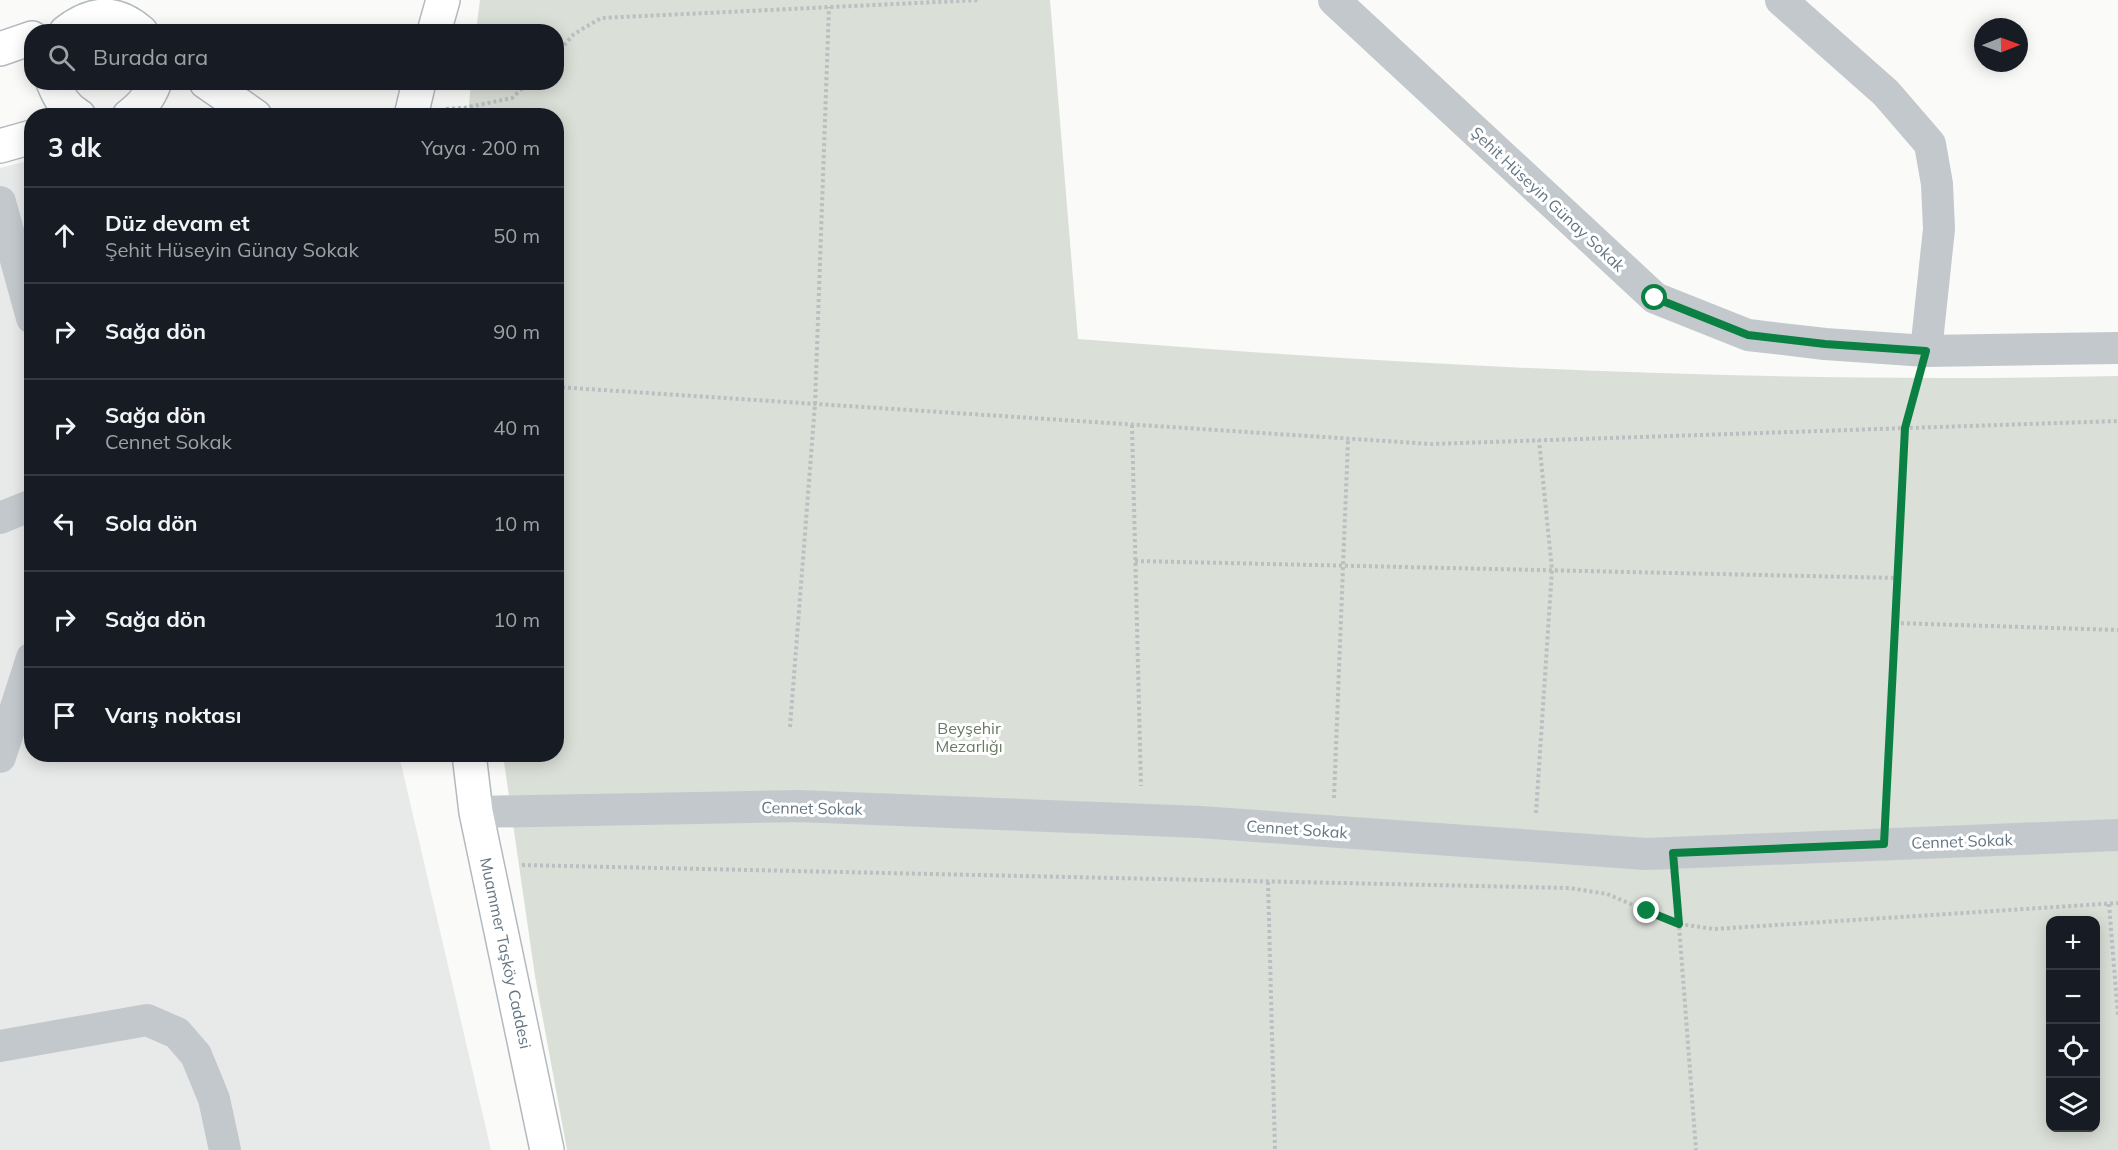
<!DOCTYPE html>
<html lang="tr">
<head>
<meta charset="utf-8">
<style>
	:root { --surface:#171b24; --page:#20242c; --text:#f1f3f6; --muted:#9ea1a6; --line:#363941 }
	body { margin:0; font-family:Mulish,sans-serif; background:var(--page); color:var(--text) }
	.controls { position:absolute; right:18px; bottom:18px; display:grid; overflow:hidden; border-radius:12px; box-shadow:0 3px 15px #0003 }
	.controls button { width:54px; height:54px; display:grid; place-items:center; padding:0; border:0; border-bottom:2px solid var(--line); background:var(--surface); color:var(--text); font:30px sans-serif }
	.compass { position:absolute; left:1974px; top:18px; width:54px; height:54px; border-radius:50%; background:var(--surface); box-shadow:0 3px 15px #0003; rotate:89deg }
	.stop { position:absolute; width:18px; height:18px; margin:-14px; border:4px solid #0b8043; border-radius:50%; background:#fff }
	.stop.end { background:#0b8043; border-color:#fff; box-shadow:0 2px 6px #0008 }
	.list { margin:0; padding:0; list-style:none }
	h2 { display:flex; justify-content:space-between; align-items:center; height:78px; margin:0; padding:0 24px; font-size:26px }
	h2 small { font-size:20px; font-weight:400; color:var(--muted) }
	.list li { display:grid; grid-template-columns:39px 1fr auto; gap:18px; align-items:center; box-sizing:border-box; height:96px; padding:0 24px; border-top:2px solid var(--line) }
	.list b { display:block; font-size:22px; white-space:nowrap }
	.list p { margin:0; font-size:20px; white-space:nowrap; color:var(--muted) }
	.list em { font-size:20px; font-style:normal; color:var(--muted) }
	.icon { flex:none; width:33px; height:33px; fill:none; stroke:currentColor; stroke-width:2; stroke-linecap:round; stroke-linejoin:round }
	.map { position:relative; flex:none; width:2118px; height:1150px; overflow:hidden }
	.search { position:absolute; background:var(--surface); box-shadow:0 3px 15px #0003; left:24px; top:24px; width:540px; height:66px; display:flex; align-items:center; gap:15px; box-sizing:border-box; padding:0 21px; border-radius:24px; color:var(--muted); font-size:22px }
	.panel { position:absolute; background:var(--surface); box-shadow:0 3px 15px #0003; left:24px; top:108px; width:540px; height:654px; border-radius:24px }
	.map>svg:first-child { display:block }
</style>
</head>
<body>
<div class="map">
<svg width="2118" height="1150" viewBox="0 0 2118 1150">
	<rect width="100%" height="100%" fill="#fafaf8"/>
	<path fill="#e8e9e9" d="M 31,160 L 32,754 L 399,755 L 491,1150 L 0,1150 L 0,168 Z"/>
	<path fill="#dadfd7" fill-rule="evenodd" d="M 480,0 L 1050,0 L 1078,339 C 1424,367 1771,384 2118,376 L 2118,1150 L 567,1150 L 535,976 L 503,755 L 556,754 L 556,116 L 468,116 L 471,83 L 556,82 L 556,32 L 476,31 ZM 2050,920 L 2096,920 L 2096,1128 L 2050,1128 Z"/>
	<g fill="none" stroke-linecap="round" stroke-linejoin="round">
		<defs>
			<path id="secondary" d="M 66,32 C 92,12 116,10 141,32
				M 434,32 L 443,0
				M 0,49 L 32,38
				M 53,82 C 59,97 65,108 79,116
				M 206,82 L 255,116
				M 129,116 C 142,106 149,98 155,82
				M 411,116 L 419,82
				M 0,146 L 32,137
				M 469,754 L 476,812 L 547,1150"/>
		</defs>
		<use href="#secondary" stroke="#b3babf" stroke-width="36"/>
		<path stroke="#bbbfc2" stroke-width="4" stroke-dasharray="3 3" stroke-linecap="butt" d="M 556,54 L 574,34 L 601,18 L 979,0
			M 446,109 L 464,108 L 512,98 L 529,82
			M 556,387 L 1431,444 L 2118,421
			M 1132,425 L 1141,786
			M 1135,561 L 1897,578
			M 1895,623 L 2118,630
			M 790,727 L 815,404 L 829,7
			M 1334,798 L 1348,440
			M 1885,811 L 1905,428 L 1917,382
			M 1536,813 L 1552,570 L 1539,440
			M 522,865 L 1569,888 L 1607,894 L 1679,924 L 1714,929 L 2118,903
			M 1268,882 L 1275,1150
			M 1676,885 L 1696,1150
			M 2109,904 L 2118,1016"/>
		<path stroke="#c3c8cc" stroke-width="32" d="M 1334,0 L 1655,298 L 1748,335 L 1825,344 L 1926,351 L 2118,348
			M 1781,0 L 1886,93 L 1930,144 L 1937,184 L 1939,229 L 1926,351
			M 0,202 L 32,318
			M 0,518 L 32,505
			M 0,757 L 32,658
			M 476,812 L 798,806 L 1200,822 L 1646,854 L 2118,835
			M 0,1046 L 147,1020 L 177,1033 L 196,1055 L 214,1099 L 225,1150"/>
		<use href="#secondary" stroke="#fff" stroke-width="33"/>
	</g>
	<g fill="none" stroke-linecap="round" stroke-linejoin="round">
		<path stroke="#0b8043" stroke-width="8" d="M 1647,911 L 1679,924 L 1673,853 L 1884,844 L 1905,428 L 1926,351 L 1825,344 L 1748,335 L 1655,298"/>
	</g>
	<g text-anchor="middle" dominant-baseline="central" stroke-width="6" stroke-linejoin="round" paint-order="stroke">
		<g font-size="16" fill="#657683" stroke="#fff">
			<text transform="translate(1548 199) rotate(43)">Şehit Hüseyin Günay Sokak</text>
			<text transform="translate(812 808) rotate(1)">Cennet Sokak</text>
			<text transform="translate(1297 829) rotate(4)">Cennet Sokak</text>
			<text transform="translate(1962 841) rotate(-2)">Cennet Sokak</text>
			<text transform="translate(506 953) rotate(78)">Muammer Taşköy Caddesi</text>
		</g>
		<g font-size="16" fill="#687a64" stroke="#fff">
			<text x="969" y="728">Beyşehir<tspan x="969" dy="18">Mezarlığı</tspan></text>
		</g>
	</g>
</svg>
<div class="controls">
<button>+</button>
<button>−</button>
<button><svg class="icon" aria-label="locate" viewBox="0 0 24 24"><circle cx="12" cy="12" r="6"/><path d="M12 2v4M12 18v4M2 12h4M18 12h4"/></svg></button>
<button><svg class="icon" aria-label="layers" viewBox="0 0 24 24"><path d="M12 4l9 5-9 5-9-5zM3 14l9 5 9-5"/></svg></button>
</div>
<svg class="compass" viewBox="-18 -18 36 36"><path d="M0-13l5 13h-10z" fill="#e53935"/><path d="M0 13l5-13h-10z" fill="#9ea1a6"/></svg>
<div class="stop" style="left:1655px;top:298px"></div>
<div class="stop end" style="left:1647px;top:911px"></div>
<div class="search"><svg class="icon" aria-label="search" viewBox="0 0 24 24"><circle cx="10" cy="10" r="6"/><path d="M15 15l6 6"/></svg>Burada ara</div>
<section class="panel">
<h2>3 dk<small>Yaya · 200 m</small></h2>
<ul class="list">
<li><svg class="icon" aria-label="ahead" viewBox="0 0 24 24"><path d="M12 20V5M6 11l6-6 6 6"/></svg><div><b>Düz devam et</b><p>Şehit Hüseyin Günay Sokak</p></div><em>50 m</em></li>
<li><svg class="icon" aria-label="right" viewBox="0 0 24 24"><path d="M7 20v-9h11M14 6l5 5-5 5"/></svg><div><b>Sağa dön</b></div><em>90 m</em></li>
<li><svg class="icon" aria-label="right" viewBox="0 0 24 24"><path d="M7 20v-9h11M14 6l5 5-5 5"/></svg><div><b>Sağa dön</b><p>Cennet Sokak</p></div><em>40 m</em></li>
<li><svg class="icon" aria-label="left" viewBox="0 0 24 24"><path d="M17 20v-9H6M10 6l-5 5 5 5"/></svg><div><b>Sola dön</b></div><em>10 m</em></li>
<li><svg class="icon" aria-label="right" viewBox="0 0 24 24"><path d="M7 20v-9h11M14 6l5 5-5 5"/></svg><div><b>Sağa dön</b></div><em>10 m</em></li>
<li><svg class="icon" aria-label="arrive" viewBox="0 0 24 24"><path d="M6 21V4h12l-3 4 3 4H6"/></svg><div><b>Varış noktası</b></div></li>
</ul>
</section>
</div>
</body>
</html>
